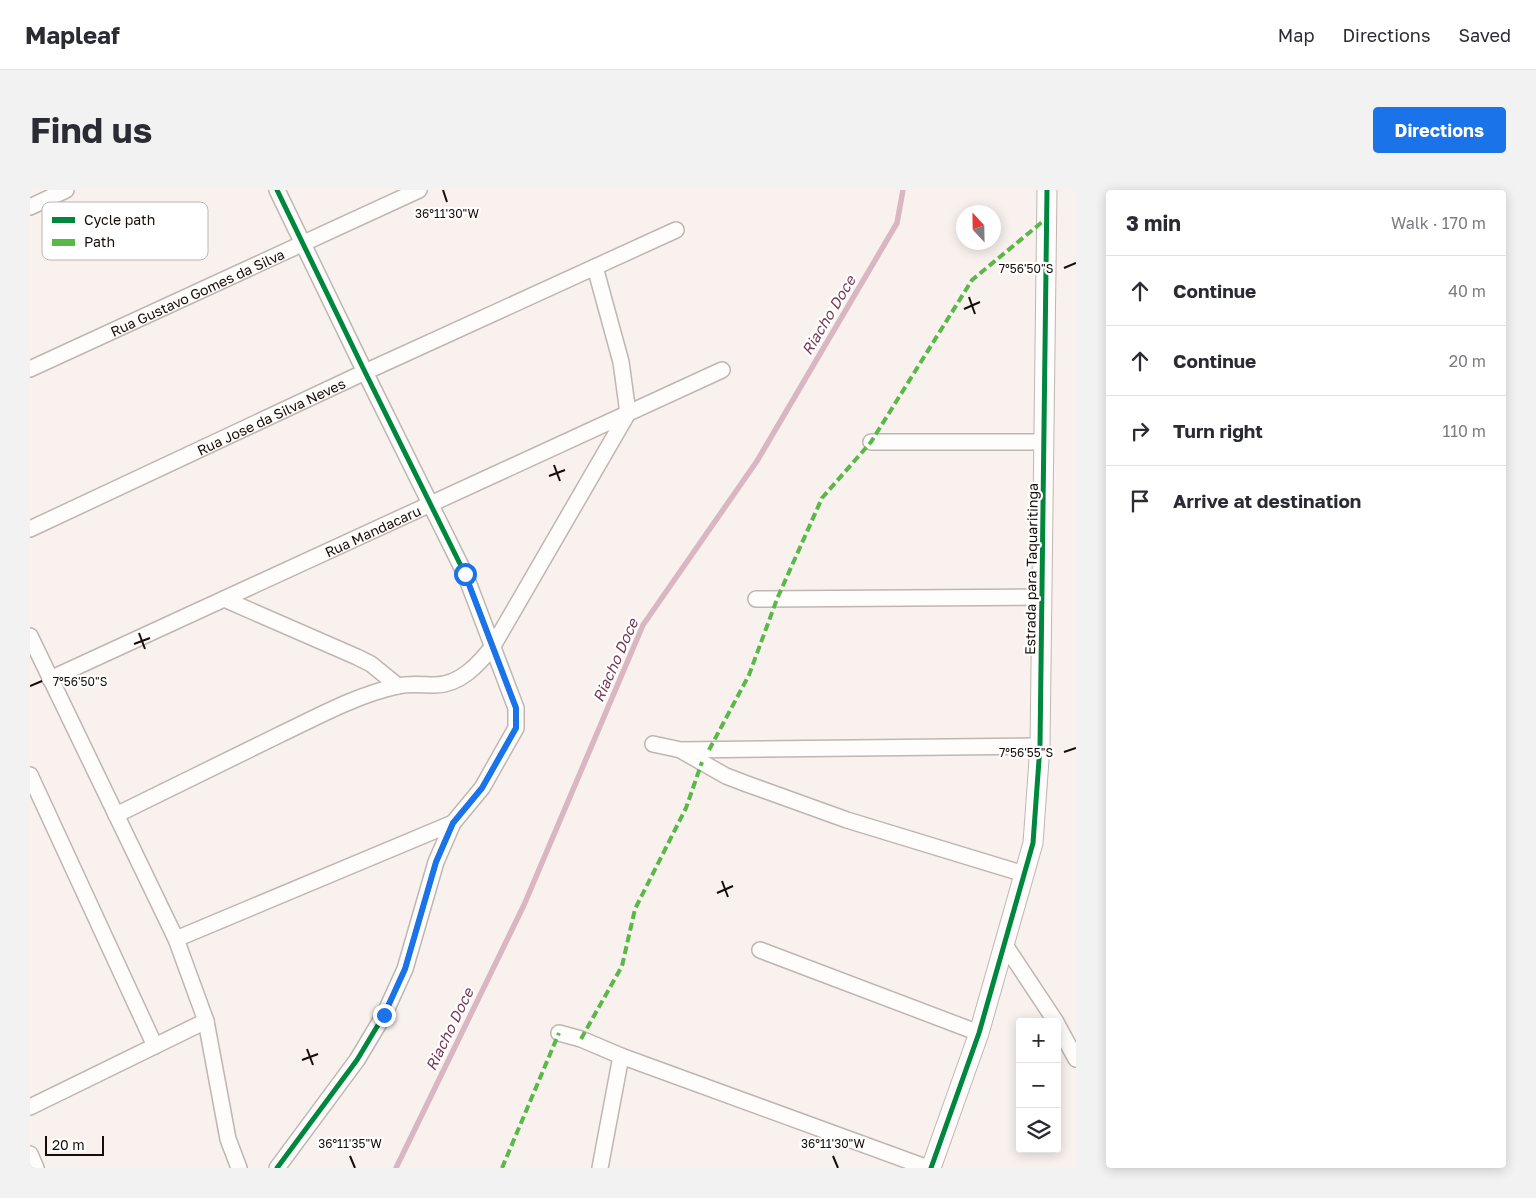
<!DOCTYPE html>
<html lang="en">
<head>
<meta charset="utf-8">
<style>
	:root { --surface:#fff; --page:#f2f2f3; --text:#2b2b33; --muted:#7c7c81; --line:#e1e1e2; --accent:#1a73e8 }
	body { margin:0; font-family:"Golos Text",sans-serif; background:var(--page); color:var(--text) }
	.controls { position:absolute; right:15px; bottom:15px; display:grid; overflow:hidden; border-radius:5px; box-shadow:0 2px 12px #0003 }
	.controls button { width:45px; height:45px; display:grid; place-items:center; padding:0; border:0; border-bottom:1px solid var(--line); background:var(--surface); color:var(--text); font:25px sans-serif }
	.compass { position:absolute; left:926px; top:15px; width:45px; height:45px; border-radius:50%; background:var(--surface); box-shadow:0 2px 12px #0003; rotate:338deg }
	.scale { position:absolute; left:15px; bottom:12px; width:59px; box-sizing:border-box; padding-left:5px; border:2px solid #170d08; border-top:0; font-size:14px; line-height:18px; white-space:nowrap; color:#170d08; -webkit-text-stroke:4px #fff; paint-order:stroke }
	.stop { position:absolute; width:15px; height:15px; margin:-11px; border:4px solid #1a73e8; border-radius:50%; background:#fff }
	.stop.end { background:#1a73e8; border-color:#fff; box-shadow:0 1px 5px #0008 }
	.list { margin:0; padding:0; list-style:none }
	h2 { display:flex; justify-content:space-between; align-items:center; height:65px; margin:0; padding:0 20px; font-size:21px }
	h2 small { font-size:16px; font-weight:400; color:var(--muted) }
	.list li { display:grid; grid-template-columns:32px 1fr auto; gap:15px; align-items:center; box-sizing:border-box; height:70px; padding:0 20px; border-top:1px solid var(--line) }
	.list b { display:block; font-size:19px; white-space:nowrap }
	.list em { font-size:16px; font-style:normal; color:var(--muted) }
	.icon { flex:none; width:28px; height:28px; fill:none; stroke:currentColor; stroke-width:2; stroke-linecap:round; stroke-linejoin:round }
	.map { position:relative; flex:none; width:1046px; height:978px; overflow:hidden; border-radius:5px }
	header { display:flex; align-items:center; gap:30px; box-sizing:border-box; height:70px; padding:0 25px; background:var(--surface); border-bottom:1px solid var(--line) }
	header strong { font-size:24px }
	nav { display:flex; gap:28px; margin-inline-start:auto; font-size:18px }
	.intro { display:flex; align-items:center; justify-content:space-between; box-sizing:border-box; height:120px; padding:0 30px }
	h1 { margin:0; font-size:35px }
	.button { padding:12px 22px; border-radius:5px; background:var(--accent); color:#fff; font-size:18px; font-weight:700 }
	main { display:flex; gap:30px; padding:0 30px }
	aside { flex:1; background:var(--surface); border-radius:5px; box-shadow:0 2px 12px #0003 }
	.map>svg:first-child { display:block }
</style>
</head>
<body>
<header>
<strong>Mapleaf</strong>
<nav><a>Map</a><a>Directions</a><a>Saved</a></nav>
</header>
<div class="intro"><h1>Find us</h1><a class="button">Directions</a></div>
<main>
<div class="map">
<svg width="1046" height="978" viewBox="0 0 1046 978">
	<rect width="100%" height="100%" fill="#f9f1ee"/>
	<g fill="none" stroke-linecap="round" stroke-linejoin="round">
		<path stroke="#d9b6c2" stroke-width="5.5" d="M 366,978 L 494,715 L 613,435 L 727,271 L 867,33 L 873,0"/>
		<defs>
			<g id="minor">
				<path d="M 247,0 L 335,182 L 435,384 L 486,518 L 486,538 L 452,598 L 423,633 L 406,672 L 375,779 L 354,825 L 327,870 L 247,978"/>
				<path d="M 0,17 L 36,0"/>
				<path id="s1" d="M 0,179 L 389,0"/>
				<path d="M 841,252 L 1014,252"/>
				<path id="s2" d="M 0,339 L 335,182 L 646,40"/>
				<path d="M 194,409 L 327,467 L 341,474 L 368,496"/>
				<path d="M 726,409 L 1012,407"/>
				<path d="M 0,446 L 146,749 L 176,831 L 198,949 L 209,978"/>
				<path id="s3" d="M 20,489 L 692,180"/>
				<path d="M 623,554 L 651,560 L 1010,556"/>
				<path d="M 652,561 L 696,586 L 717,594 L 817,630 L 994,684"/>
				<path d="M 0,585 L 125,856"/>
				<path d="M 86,625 C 140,598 195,572 249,545 C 287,527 326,505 368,496 C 380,493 393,495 405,495 C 430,495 449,474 463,456 L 598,223 L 591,172 L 565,77"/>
				<path d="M 146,749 L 423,633"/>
				<path d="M 975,755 L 1026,832"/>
				<path d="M 730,760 L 949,843"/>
				<path d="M 1027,834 L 1046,869"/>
				<path d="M 529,843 L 551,849 L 591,866 L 898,978"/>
				<path d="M 0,917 L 176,831"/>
				<path d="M 0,964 L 6,978"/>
				<path d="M 570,978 L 591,866"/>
			</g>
			<path id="tertiary" d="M 901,978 L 949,843 L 1003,653 L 1010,556 L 1017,0"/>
		</defs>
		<use href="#minor" stroke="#bfb6b2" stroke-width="18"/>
		<use href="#tertiary" stroke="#bfb6b2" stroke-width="21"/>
		<use href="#minor" stroke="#fefdfc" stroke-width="15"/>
		<use href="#tertiary" stroke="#fefdfc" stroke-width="19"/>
		<path stroke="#58b947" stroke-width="4" stroke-dasharray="8 4" stroke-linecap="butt" d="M 679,560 L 719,485 L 747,409 L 792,308 L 841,252 L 942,90 L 1017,28
			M 551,849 L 592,776 L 605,719 L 656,618 L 672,572
			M 472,978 L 529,843"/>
		<defs>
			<path id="cycleway" d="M 247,0 L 335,182 L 435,384 L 486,518 L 486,538 L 452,598 L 423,633 L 406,672 L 375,779 L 354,825 L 327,870 L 247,978
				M 901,978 L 949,843 L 1003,653 L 1010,556 L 1017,0"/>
		</defs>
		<use href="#cycleway" stroke="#fff" stroke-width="8"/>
		<use href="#cycleway" stroke="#00873e" stroke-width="5"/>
	</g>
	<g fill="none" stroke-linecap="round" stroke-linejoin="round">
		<path stroke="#1a73e8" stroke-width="6" d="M 354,825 L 375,779 L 406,672 L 423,633 L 452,598 L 486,538 L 486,518 L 435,384"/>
	</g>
	<path fill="none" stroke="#170d08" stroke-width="2" d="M 413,0 L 417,12M 1034,78 L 1046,73M 939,107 L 945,124M 934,119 L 950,112M 524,275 L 530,291M 519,286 L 535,280M 109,443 L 115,459M 104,454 L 120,448M 0,496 L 12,491M 1034,562 L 1046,558M 692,691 L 698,707M 687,703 L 703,696M 277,859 L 283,875M 272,870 L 288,864M 320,966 L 325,978M 803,966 L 808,978"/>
	<g text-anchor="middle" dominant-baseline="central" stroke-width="4.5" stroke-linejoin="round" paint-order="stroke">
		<g font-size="14" fill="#170d08" stroke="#fff">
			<text stroke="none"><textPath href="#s1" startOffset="184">Rua Gustavo Gomes da Silva</textPath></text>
			<text stroke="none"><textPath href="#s2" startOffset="266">Rua Jose da Silva Neves</textPath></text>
			<text stroke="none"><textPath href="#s3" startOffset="355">Rua Mandacaru</textPath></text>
			<text transform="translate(1001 379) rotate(-89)">Estrada para Taquaritinga</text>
		</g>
		<g font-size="15" font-style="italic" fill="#763a54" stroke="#fff">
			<text transform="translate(798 125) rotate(-59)">Riacho Doce</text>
			<text transform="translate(585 470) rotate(-66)">Riacho Doce</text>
			<text transform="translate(419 839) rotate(-64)">Riacho Doce</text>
		</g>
	</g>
	<rect x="12" y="12" width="166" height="58" rx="8" fill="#fff" stroke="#b9b6b5" stroke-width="1"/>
	<rect x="22" y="27" width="23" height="6" fill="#00873e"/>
	<rect x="22" y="49" width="23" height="7" fill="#58b947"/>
	<g font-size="14" fill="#170d08">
		<text x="54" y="35">Cycle path</text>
		<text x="54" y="57">Path</text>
	</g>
	<g font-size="12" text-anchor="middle" fill="#170d08" stroke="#fff" stroke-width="4.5" stroke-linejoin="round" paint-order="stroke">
		<text x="417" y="28">36°11'30"W</text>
		<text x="996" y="83">7°56'50"S</text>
		<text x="50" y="496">7°56'50"S</text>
		<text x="996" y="567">7°56'55"S</text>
		<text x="320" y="958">36°11'35"W</text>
		<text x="803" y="958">36°11'30"W</text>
	</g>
</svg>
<div class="controls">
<button>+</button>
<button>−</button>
<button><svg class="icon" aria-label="layers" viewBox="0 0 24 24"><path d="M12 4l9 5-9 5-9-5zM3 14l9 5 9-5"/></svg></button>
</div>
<svg class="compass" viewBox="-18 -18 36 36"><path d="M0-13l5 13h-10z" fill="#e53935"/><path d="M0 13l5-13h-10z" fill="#7c7c81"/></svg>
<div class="scale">20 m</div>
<div class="stop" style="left:435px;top:384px"></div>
<div class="stop end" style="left:354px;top:825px"></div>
</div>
<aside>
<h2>3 min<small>Walk · 170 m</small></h2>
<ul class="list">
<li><svg class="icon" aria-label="ahead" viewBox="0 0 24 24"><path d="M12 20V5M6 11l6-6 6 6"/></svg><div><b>Continue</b></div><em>40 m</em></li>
<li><svg class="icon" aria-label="ahead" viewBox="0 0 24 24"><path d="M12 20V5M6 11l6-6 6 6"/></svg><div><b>Continue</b></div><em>20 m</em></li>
<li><svg class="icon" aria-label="right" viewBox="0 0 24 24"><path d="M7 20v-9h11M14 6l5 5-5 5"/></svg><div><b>Turn right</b></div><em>110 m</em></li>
<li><svg class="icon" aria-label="arrive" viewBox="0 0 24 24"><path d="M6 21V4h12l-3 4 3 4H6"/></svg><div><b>Arrive at destination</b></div></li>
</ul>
</aside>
</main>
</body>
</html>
